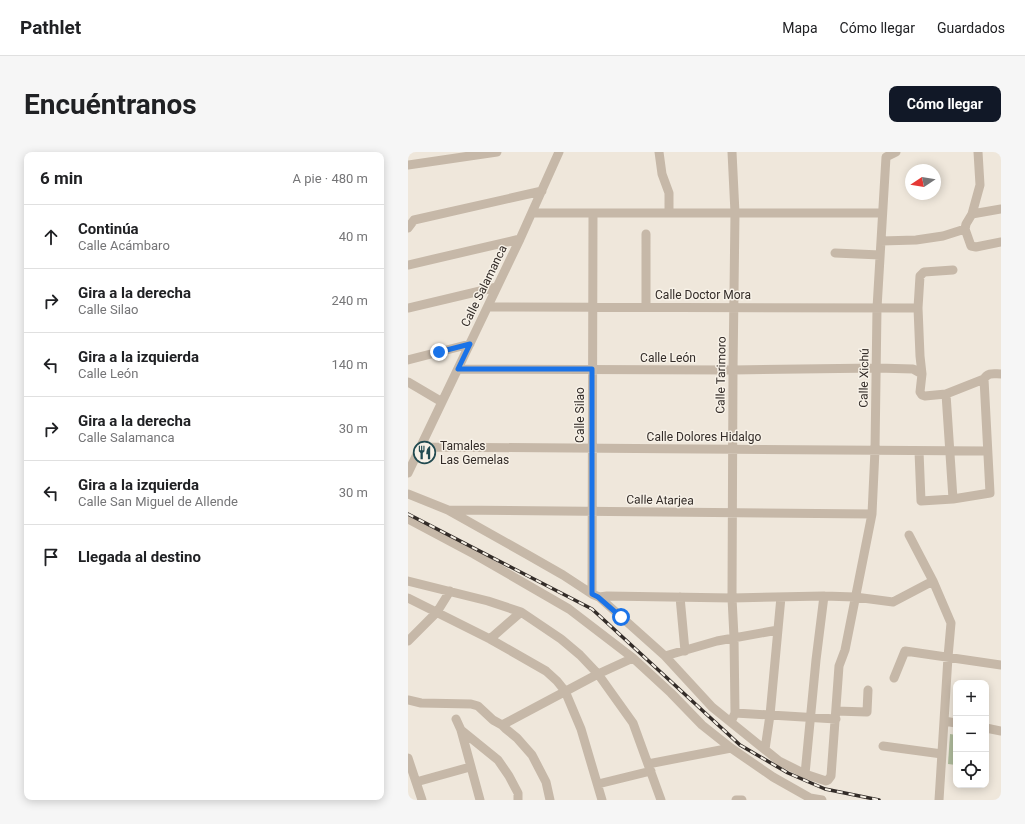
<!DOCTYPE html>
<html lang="es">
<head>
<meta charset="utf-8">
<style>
	:root { --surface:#fff; --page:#f6f6f6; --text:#202124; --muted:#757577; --line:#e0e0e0; --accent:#111827 }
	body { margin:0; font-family:Roboto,sans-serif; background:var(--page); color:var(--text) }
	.controls { position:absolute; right:12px; bottom:12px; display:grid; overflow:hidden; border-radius:8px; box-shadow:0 2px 10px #0003 }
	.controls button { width:36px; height:36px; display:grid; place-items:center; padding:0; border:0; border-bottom:1px solid var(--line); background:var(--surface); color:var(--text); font:20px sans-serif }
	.compass { position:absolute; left:497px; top:12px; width:36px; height:36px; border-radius:50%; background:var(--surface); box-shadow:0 2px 10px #0003; rotate:258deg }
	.stop { position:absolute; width:12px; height:12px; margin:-9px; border:3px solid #1a73e8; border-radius:50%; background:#fff }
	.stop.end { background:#1a73e8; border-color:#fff; box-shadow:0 1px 4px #0008 }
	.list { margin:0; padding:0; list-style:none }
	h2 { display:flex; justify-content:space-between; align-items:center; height:52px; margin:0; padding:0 16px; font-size:17px }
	h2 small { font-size:13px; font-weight:400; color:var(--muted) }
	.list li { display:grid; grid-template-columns:26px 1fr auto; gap:12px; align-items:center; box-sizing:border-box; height:64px; padding:0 16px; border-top:1px solid var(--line) }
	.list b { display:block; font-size:15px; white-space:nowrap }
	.list p { margin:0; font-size:13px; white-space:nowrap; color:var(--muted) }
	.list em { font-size:13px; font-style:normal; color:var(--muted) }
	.icon { flex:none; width:22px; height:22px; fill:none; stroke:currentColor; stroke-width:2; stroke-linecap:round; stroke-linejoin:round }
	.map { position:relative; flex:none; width:593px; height:648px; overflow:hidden; border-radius:8px }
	header { display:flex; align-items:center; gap:24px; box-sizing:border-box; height:56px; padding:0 20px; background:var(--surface); border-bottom:1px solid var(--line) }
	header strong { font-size:19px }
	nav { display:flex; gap:22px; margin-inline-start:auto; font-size:14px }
	.intro { display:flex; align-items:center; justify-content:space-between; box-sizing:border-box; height:96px; padding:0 24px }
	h1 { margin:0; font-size:28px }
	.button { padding:10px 18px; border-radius:8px; background:var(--accent); color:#fff; font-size:14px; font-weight:700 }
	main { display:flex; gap:24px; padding:0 24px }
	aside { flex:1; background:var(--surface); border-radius:8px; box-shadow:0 2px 10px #0003 }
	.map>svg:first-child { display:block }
</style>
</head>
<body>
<header>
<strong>Pathlet</strong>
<nav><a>Mapa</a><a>Cómo llegar</a><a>Guardados</a></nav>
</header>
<div class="intro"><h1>Encuéntranos</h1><a class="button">Cómo llegar</a></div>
<main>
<aside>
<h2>6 min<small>A pie · 480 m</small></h2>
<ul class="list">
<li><svg class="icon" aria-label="ahead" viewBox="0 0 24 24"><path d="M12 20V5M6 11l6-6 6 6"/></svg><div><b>Continúa</b><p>Calle Acámbaro</p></div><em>40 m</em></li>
<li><svg class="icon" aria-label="right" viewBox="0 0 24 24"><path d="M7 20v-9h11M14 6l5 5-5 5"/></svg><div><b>Gira a la derecha</b><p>Calle Silao</p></div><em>240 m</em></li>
<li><svg class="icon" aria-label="left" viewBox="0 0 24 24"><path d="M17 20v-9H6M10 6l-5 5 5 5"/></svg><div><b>Gira a la izquierda</b><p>Calle León</p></div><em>140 m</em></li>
<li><svg class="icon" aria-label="right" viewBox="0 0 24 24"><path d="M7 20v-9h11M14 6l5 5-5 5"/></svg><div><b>Gira a la derecha</b><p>Calle Salamanca</p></div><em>30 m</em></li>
<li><svg class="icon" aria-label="left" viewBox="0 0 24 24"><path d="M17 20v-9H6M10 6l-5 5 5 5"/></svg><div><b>Gira a la izquierda</b><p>Calle San Miguel de Allende</p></div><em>30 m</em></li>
<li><svg class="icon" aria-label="arrive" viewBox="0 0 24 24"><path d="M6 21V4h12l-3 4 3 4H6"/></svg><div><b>Llegada al destino</b></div></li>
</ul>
</aside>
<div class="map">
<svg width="593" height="648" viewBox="0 0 593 648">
	<rect width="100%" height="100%" fill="#efe7db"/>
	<path fill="#b0bc9d" d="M 542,582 L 548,583 L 548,613 L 540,612 Z"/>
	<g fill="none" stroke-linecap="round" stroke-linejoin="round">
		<path stroke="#c6b8a8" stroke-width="9" d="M 251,0 L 254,22 L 261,41 L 261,61
			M 570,0 L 572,33 L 564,62 L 558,72 L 557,77 L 563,94 L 568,95 L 593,90
			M 0,13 L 89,0
			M 124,61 L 474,61
			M 564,62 L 593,57
			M 0,76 L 6,68 L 134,39
			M 238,82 L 238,155
			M 473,89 L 508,88 L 535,84 L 557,77
			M 427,101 L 472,103
			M 0,113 L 112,87
			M 545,118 L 516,120 L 512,124 L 510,156 L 512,204 L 514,222 L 512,240 L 514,243 L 517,244 L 538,242 L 576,227 C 580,220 586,222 593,222
			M 80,155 L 510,156
			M 0,156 L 89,135
			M 0,208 L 62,192
			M 50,217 L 325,218 L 469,216 L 505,217 L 514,222
			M 0,230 L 34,250
			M 538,242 L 545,347
			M 12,295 L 579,299
			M 511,299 L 513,349 L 545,347 L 582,341 L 576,227
			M 0,321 L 112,87 L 151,0
			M 0,342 L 40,358 L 120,403 L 155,423 L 184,442 L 191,445 L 257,504 L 304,555 L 371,609 L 397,622 L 418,629 L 420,628 L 423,624 L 431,514 L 437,498 L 464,362 L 467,298 L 469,156 L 478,5 L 488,0
			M 41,358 L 464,362
			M 0,367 L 66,402 L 161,457 L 225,506 L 263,541 L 294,573 L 323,596 L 365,625 L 402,646 L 414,648
			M 501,383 L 525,429 L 543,471 L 540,505 L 536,569 L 531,648
			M 0,429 L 80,449 L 113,460 L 153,487 L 172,503 L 190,522 L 225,571 L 253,648
			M 184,442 L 185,61
			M 191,445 L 199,444 L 324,446 L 416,444 L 447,445 L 485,450 L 525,429
			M 272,445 L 277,499
			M 0,446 L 82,487 L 138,519 L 149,529 L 157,539 L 173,577 L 194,648
			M 82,487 L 113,460
			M 0,489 L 29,460 L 42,439
			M 257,504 L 309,489 L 370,478
			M 486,526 L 497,499 L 593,513
			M 0,548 L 13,551 L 63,552 L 70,554 L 85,568 L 94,573 L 98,577 L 109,586 L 124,603 L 138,630 L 142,648
			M 428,559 L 459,560 L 460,538
			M 327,561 L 428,567
			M 48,567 L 53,578 L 72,648
			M 536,569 L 548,571
			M 323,570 L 327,561 L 326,485 L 324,446 L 325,218 L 327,61 L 324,0
			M 94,573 L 190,522 L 225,506
			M 578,576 L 593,579
			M 53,578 L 90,608 L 101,624 L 110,641 L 110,648
			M 475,594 L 534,602
			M 357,597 L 362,563 L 373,445
			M 0,606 L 14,648
			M 240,612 L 323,596
			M 397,622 L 408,508 L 416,444
			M 8,630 L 62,615
			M 190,632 L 243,619
			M 328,648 L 334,648"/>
		<defs>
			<path id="rail" d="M 0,362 L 184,457 L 332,593 L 380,621 L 417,637 L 471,648"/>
		</defs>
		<use href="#rail" stroke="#332c28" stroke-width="3.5"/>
		<use href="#rail" stroke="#f7f1e7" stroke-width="2" stroke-dasharray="6" stroke-linecap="butt"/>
	</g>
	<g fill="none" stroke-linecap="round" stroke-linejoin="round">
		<path stroke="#1a73e8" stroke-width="5" d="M 31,200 L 62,192 L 50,217 L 184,217 L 184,442 L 190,445 L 213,465"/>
	</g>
	<defs>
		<symbol id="restaurant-ring" viewBox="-11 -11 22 22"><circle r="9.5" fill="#f7f1e7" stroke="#214a50" stroke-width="1.5"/><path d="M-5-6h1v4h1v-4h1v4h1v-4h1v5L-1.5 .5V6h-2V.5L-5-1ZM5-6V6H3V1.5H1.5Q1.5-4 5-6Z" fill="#214a50"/></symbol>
	</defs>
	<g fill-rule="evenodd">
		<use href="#restaurant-ring" x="4" y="288" width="25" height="25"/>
	</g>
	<g text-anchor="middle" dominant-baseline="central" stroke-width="3" stroke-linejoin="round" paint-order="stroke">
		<g font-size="12" fill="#332c28" stroke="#f7f1e7">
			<text transform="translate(76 134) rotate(-64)">Calle Salamanca</text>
			<text x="295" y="143">Calle Doctor Mora</text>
			<text x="260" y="206">Calle León</text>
			<text transform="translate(313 223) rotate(-89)">Calle Tarimoro</text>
			<text transform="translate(456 226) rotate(-89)">Calle Xichú</text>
			<text transform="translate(172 263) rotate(-90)">Calle Silao</text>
			<text x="296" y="285">Calle Dolores Hidalgo</text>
			<text transform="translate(252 348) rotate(1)">Calle Atarjea</text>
		</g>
		<g font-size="12" fill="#332c28" stroke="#f7f1e7" text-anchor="start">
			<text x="32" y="294">Tamales<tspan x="32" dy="14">Las Gemelas</tspan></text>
		</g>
	</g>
</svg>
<div class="controls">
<button>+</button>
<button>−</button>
<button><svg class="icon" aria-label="locate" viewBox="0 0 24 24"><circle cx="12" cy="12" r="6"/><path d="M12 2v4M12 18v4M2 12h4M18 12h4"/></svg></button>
</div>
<svg class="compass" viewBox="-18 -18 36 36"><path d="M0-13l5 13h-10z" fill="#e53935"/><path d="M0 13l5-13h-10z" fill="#757577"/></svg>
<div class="stop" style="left:213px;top:465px"></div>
<div class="stop end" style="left:31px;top:200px"></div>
</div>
</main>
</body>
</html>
